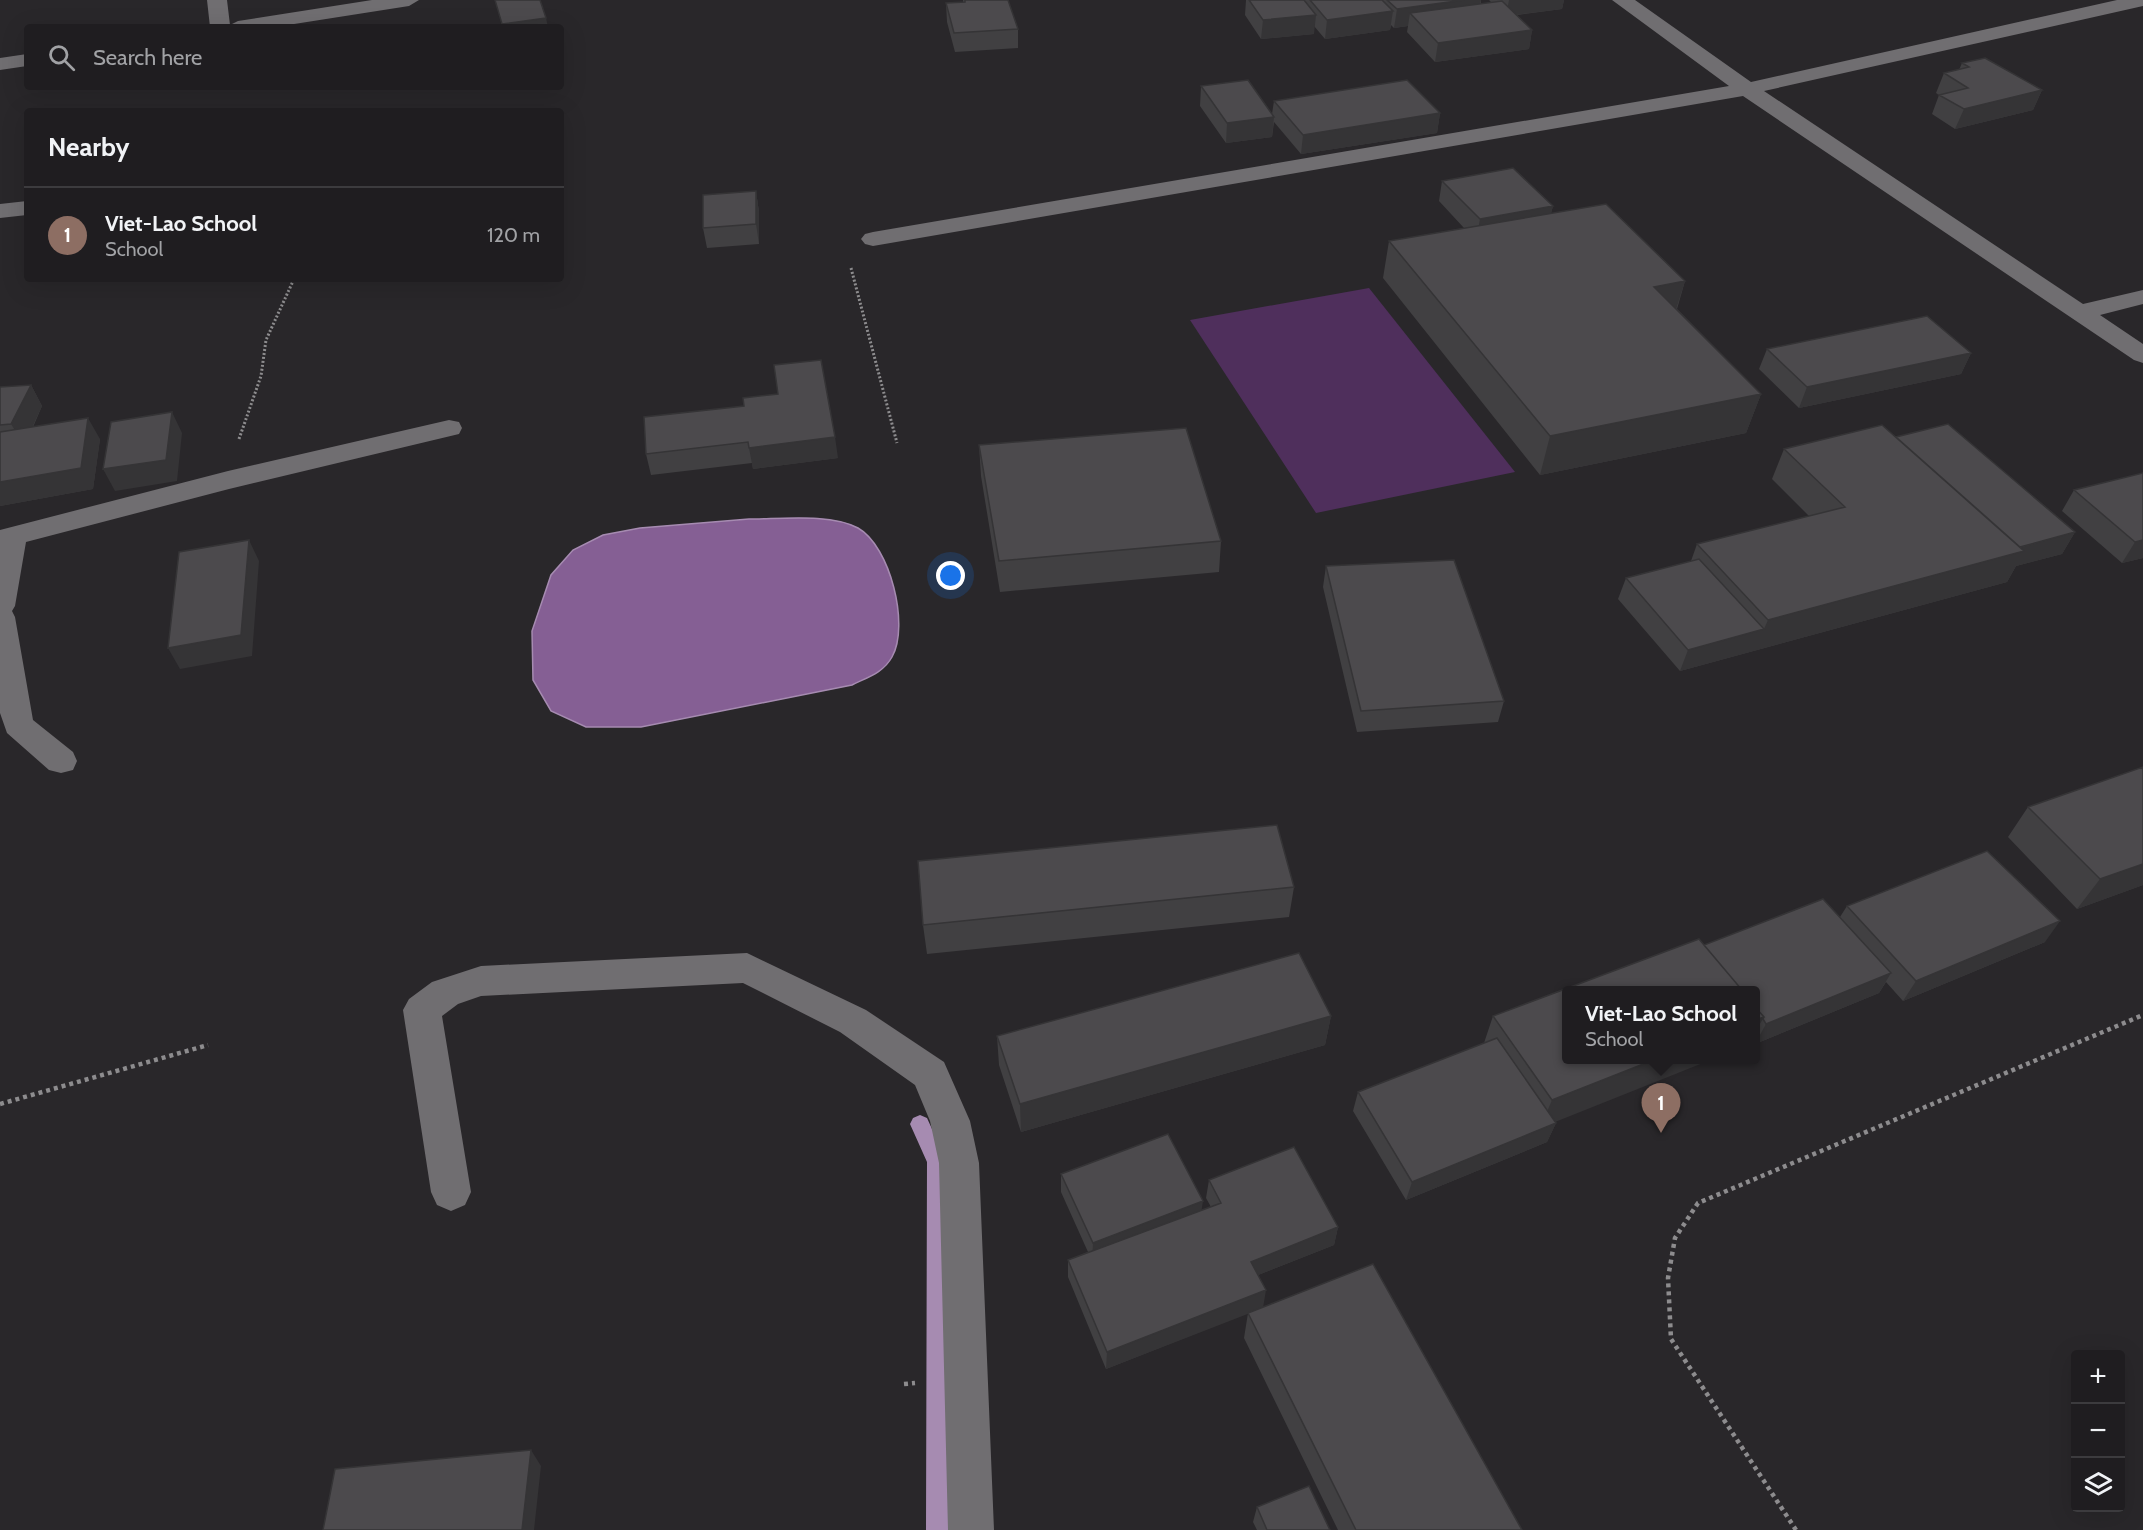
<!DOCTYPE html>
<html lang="en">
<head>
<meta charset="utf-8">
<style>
	:root { --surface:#1f1d20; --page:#2c2a2d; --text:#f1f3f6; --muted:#a1a2a5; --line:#3c3b3e; --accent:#93cc3d }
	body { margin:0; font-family:Cabin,sans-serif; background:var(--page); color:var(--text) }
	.controls { position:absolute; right:18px; bottom:18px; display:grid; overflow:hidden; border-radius:6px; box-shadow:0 6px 24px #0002 }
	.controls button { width:54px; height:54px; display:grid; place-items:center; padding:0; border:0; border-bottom:2px solid var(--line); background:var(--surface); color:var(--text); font:30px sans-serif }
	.you { position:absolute; left:951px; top:576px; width:21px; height:21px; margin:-15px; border:4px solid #fff; border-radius:50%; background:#1a73e8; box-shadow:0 0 0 9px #1a73e833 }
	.badge { display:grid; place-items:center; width:39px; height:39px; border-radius:50%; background:var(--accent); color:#fff; font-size:20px; font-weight:700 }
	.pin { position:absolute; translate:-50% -50px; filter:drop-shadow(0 2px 3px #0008) }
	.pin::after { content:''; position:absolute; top:32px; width:21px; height:18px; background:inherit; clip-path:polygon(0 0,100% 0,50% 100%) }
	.popup { position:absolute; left:1562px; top:986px; width:198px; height:78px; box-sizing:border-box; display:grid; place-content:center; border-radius:6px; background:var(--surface); filter:drop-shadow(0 2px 4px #0005); font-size:20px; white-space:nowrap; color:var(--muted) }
	.popup b { font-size:22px; color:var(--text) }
	.popup::after { content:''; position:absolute; left:50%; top:100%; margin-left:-12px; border:12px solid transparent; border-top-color:var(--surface) }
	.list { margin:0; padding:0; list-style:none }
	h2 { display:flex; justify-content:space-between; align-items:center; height:78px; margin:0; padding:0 24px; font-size:26px }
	h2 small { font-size:20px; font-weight:400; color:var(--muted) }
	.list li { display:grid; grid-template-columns:39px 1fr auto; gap:18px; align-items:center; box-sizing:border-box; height:96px; padding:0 24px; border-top:2px solid var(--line) }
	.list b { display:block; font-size:22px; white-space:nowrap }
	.list p { margin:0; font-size:20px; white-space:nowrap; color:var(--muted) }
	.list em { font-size:20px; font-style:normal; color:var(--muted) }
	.icon { flex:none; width:33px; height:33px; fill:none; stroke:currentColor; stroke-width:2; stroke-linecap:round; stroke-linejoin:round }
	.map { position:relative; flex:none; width:2143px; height:1530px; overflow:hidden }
	.search { position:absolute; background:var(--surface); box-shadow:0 6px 24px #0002; left:24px; top:24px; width:540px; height:66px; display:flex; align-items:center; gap:15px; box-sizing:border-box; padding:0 21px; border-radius:6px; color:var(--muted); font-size:22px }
	.panel { position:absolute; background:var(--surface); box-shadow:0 6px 24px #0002; left:24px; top:108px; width:540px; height:174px; border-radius:6px }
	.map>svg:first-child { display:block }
</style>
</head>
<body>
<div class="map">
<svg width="2143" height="1530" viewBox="0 0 2143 1530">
	<rect width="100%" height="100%" fill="#29272a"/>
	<path fill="#4f2f5c" d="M 1369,288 L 1515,472 L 1316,513 L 1190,320 Z"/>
	<path fill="#855f94" stroke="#a68bb1" stroke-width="1.5" d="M 749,519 C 780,519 831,513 858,528 C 890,546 910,625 892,657 C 883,673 868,677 852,685 L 641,727 L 586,727 L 551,711 L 533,680 L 532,631 L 551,575 L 573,550 L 603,535 L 640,528 Z"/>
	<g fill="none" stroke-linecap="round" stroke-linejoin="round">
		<path fill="#a68bb1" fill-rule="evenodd" d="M 920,1115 L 927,1118 L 947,1162 L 950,1530 L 926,1530 L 927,1162 L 910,1124 L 913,1118 Z"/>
		<path stroke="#8d8c8e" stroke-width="3" stroke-dasharray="2 2" stroke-linecap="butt" d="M 851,268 L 897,443
			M 239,439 L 261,376 L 266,340 L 294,279"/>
		<path stroke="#8d8c8e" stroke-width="4.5" stroke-dasharray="4 4" stroke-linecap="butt" d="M 0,1104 L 208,1045
			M 904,1384 L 915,1383
			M 1796,1530 L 1671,1339 L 1668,1278 L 1675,1238 L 1698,1203 L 2143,1015"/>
		<path fill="#706e71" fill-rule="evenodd" d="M 207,0 L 227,0 L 230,25 L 238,21 L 372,0 L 419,0 L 409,6 L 275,27 L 210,27 Z
			M 1612,0 L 1635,0 L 1751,82 L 2117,0 L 2143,0 L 2143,6 L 1764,91 L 2083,304 L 2143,290 L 2143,304 L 2100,315 L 2143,344 L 2143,363 L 2134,360 L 1743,96 L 873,246 L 865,244 L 861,239 L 865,234 L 873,232 L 1729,86 Z
			M 27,54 L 27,66 L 0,70 L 0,58 Z
			M 27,201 L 27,215 L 0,218 L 0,204 Z
			M 449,420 L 459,422 L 462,428 L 459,434 L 229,489 L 26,542 L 15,606 L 12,611 L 15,617 L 33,720 L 73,752 L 77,761 L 73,770 L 61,773 L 49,770 L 7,733 L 0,713 L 0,530 L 228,471 Z
			M 747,953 L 866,1010 L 944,1062 L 970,1121 L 979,1163 L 994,1530 L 948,1530 L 939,1163 L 930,1121 L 915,1085 L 840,1032 L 743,983 L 481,996 L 458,1004 L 442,1016 L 471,1192 L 465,1205 L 451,1211 L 437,1205 L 431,1192 L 403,1010 L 409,999 L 432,982 L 481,966 Z"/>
	</g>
	<path fill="#414042" d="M 963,0 L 1008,0 L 1018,29 L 1018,48 L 955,52 L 947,22 L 946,3 L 963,2 Z
		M 1246,0 L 1481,0 L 1481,4 L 1491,2 L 1489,0 L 1564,0 L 1562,9 L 1517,15 L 1532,30 L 1529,49 L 1435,62 L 1407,32 L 1408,26 L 1394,28 L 1391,25 L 1390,30 L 1325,39 L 1314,26 L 1314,34 L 1261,39 L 1245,15 Z
		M 1962,63 L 2042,90 L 2033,110 L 1955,129 L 1932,114 L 1939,95 L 1936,93 L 1944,73 L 1959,70 Z
		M 1201,86 L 1272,114 L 1274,101 L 1440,113 L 1437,133 L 1301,154 L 1274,122 L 1272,137 L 1226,143 L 1200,106 Z
		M 1442,181 L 1553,206 L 1551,213 L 1685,281 L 1677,309 L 1761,394 L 1746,433 L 1540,475 L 1383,278 L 1389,241 L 1464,228 L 1439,201 Z
		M 756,191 L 759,212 L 759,244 L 707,248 L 703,228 Z
		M 1767,349 L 1971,353 L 1961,374 L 1799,408 L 1759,369 Z
		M 31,385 L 42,406 L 33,427 L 100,439 L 93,489 L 0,506 L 0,387 Z
		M 644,417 L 838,458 L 753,469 L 752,463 L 651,475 L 646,454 Z
		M 1896,437 L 2075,532 L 2062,554 L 2016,566 L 2007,582 L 1680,671 L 1618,599 L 1626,578 L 1691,561 L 1697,544 L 1809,516 L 1772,479 L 1784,449 Z
		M 979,445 L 1221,541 L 1219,572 L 1000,592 L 981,476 Z
		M 2143,473 L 2143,558 L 2122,563 L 2062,511 L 2074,490 Z
		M 1326,566 L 1504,701 L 1498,722 L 1357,732 L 1323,587 Z
		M 2143,767 L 2143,885 L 2077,909 L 2008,837 L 2028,807 Z
		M 1294,887 L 1289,917 L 927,954 L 923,925 Z
		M 1847,906 L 2045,942 L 1903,1001 L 1886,982 L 1879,993 L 1755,1044 L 1755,990 L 1555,1122 L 1556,1123 L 1547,1142 L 1406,1200 L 1353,1111 L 1358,1092 L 1484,1043 L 1493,1016 L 1704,945 L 1840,917 Z
		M 1331,1016 L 1325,1045 L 1021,1132 L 999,1065 L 997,1036 Z
		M 1061,1174 L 1201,1210 L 1211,1207 L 1206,1198 L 1209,1180 L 1338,1227 L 1334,1245 L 1258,1275 L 1263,1308 L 1522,1530 L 1338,1530 L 1244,1338 L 1248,1313 L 1106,1369 L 1068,1277 L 1068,1260 L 1088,1252 L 1061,1192 Z
		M 1257,1507 L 1330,1530 L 1257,1530 L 1253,1522 Z"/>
	<path fill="#353436" d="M 1464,0 L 1481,0 L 1478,16 L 1410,13 L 1408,26 L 1394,28 L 1397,9 Z
		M 1509,0 L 1564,0 L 1562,9 L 1506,16 Z
		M 1393,11 L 1390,30 L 1325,39 L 1327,20 Z
		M 1316,15 L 1314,34 L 1261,39 L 1263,20 Z
		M 546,18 L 548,27 L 503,27 L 502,24 Z
		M 1532,30 L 1529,49 L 1435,62 L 1438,43 Z
		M 561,36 L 563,52 L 561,52 Z
		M 2042,90 L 2033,110 L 1955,129 L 1964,109 Z
		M 1440,113 L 1437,133 L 1301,154 L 1303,135 Z
		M 1274,117 L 1272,137 L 1226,143 L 1227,123 Z
		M 756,191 L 759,212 L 759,244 L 756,224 Z
		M 1553,206 L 1548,226 L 1476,240 L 1480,219 Z
		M 1685,281 L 1673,319 L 1654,287 Z
		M 1971,353 L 1961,374 L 1799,408 L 1807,387 Z
		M 31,385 L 42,406 L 24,445 L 11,424 Z
		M 1761,394 L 1746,433 L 1540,475 L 1550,436 Z
		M 172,412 L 182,433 L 177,481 L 115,491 L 103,469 Z
		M 88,418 L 100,439 L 93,489 L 0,506 L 0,482 Z
		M 835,437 L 838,458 L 753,469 L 749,448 Z
		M 2075,532 L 2062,554 L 2016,566 L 2007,582 L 1680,671 L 1688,650 L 1764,629 L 1768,620 L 2008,551 Z
		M 249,540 L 259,561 L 252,656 L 180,669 L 168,648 Z
		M 2143,540 L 2143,558 L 2122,563 L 2135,542 Z
		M 2143,864 L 2143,885 L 2077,909 L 2100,879 Z
		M 2060,921 L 2045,942 L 1903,1001 L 1916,981 Z
		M 1891,973 L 1879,993 L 1755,1044 L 1766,1024 Z
		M 1331,1016 L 1325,1045 L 1021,1132 L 1020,1104 Z
		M 1764,1017 L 1755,1032 L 1755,1020 Z
		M 1656,1059 L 1713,1059 L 1540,1128 L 1552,1100 Z
		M 1556,1123 L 1547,1142 L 1406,1200 L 1412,1182 Z
		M 1203,1201 L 1200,1220 L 1092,1261 L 1093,1243 Z
		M 1338,1227 L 1334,1245 L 1248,1279 L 1251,1262 Z
		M 1266,1290 L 1263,1308 L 1106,1369 L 1107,1352 Z
		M 531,1450 L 541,1466 L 534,1530 L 522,1530 Z"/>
	<path fill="#4c4a4d" stroke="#353436" stroke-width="1.5" d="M 495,0 L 540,0 L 546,18 L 502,24 Z
		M 965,0 L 1008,0 L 1018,29 L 954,33 L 946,3 L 965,2 Z
		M 1249,0 L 1304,0 L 1316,15 L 1263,20 Z
		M 1310,0 L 1382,0 L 1393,11 L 1327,20 Z
		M 1387,0 L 1464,0 L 1397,9 Z
		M 1502,1 L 1532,30 L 1438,43 L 1410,13 Z
		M 1985,58 L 2042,90 L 1964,109 L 1939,95 L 1968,88 L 1944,73 L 1969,67 L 1962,63 Z
		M 1248,80 L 1274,117 L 1227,123 L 1201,86 Z
		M 1407,80 L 1440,113 L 1303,135 L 1274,101 Z
		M 1513,168 L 1553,206 L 1480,219 L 1442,181 Z
		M 756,191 L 756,224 L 703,228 L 703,195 Z
		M 1606,204 L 1685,281 L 1654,287 L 1761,394 L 1550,436 L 1389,241 Z
		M 1927,316 L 1971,353 L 1807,387 L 1767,349 Z
		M 821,360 L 835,437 L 749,448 L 748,442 L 646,454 L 644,417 L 744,406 L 743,398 L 778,394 L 774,365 Z
		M 31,385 L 11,424 L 0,425 L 0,387 Z
		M 172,412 L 166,460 L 103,469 L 111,422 Z
		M 88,418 L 81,468 L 0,482 L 0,432 Z
		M 1948,424 L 2075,532 L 2020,547 L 1896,437 Z
		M 1882,425 L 2024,551 L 1768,620 L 1697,544 L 1845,507 L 1784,449 Z
		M 1186,428 L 1221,541 L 999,561 L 979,445 Z
		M 2143,473 L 2143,540 L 2135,542 L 2074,490 Z
		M 249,540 L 241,635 L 168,648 L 179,552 Z
		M 1699,559 L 1764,629 L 1688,650 L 1626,578 Z
		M 1454,560 L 1504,701 L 1361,711 L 1326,566 Z
		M 2143,767 L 2143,864 L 2100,879 L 2028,807 Z
		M 1277,825 L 1294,887 L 923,925 L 918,861 Z
		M 1987,851 L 2060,921 L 1916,981 L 1847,906 Z
		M 1823,899 L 1891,973 L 1766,1024 L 1763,1019 L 1764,1017 L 1755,1007 L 1755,990 L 1742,990 L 1704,945 Z
		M 1699,939 L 1742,990 L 1566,990 L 1566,1059 L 1656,1059 L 1552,1100 L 1493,1016 Z
		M 1299,953 L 1331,1016 L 1020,1104 L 997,1036 Z
		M 1755,1007 L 1764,1017 L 1755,1020 Z
		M 1497,1038 L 1556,1123 L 1412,1182 L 1358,1092 Z
		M 1168,1134 L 1203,1201 L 1093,1243 L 1061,1174 Z
		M 1294,1147 L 1338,1227 L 1251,1262 L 1266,1290 L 1107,1352 L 1068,1260 L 1221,1203 L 1209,1180 Z
		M 1373,1264 L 1522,1530 L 1356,1530 L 1248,1313 Z
		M 531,1450 L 522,1530 L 323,1530 L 335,1469 Z
		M 1309,1486 L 1330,1530 L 1267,1530 L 1257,1507 Z"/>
</svg>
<div class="controls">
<button>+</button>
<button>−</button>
<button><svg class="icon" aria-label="layers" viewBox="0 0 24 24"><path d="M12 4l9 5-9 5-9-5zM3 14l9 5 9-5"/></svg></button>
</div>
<div class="you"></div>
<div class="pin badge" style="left:1661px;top:1133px;background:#8d6e63">1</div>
<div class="popup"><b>Viet-Lao School</b>School</div>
<div class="search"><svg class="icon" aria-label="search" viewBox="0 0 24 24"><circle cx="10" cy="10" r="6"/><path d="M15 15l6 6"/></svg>Search here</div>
<section class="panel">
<h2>Nearby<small></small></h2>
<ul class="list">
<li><span class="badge" style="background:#8d6e63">1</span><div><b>Viet-Lao School</b><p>School</p></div><em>120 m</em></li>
</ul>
</section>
</div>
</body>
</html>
